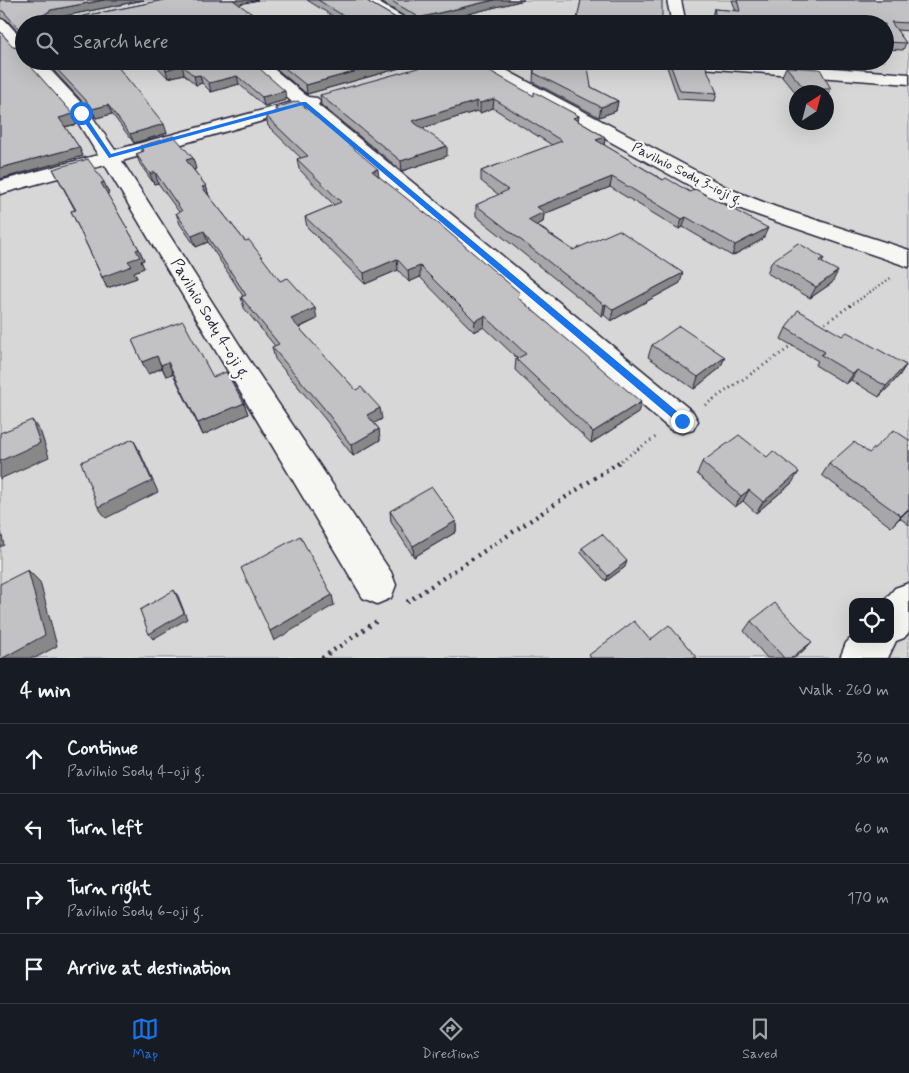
<!DOCTYPE html>
<html lang="en">
<head>
<meta charset="utf-8">
<style>
	:root { --surface:#171b24; --page:#242831; --text:#f1f3f6; --muted:#9ea1a6; --line:#363941; --accent:#1a73e8 }
	body { margin:0; font-family:Mynerve,sans-serif; background:var(--page); color:var(--text) }
	.controls { position:absolute; right:15px; bottom:15px; display:grid; overflow:hidden; border-radius:10px; box-shadow:0 5px 20px #0002 }
	.controls button { width:45px; height:45px; display:grid; place-items:center; padding:0; border:0; border-bottom:1px solid var(--line); background:var(--surface); color:var(--text); font:25px sans-serif }
	.compass { position:absolute; left:789px; top:85px; width:45px; height:45px; border-radius:50%; background:var(--surface); box-shadow:0 5px 20px #0002; rotate:36deg }
	.stop { position:absolute; width:15px; height:15px; margin:-11px; border:4px solid #1a73e8; border-radius:50%; background:#fff }
	.stop.end { background:#1a73e8; border-color:#fff; box-shadow:0 1px 5px #0008 }
	.list { margin:0; padding:0; list-style:none }
	h2 { display:flex; justify-content:space-between; align-items:center; height:65px; margin:0; padding:0 20px; font-size:21px }
	h2 small { font-size:16px; font-weight:400; color:var(--muted) }
	.list li { display:grid; grid-template-columns:32px 1fr auto; gap:15px; align-items:center; box-sizing:border-box; height:70px; padding:0 20px; border-top:1px solid var(--line) }
	.list b { display:block; font-size:19px; white-space:nowrap }
	.list p { margin:0; font-size:16px; white-space:nowrap; color:var(--muted) }
	.list em { font-size:16px; font-style:normal; color:var(--muted) }
	.icon { flex:none; width:28px; height:28px; fill:none; stroke:currentColor; stroke-width:2; stroke-linecap:round; stroke-linejoin:round }
	.map { position:relative; flex:none; width:909px; height:658px; overflow:hidden }
	.search { position:absolute; background:var(--surface); box-shadow:0 5px 20px #0002; left:15px; right:15px; top:15px; height:55px; display:flex; align-items:center; gap:12px; box-sizing:border-box; padding:0 18px; border-radius:28px; color:var(--muted); font-size:19px }
	.sheet { height:345px; background:var(--surface) }
	nav { display:flex; justify-content:space-around; align-items:center; box-sizing:border-box; height:70px; border-top:1px solid var(--line); background:var(--surface); font-size:14px; color:var(--muted) }
	nav a { display:grid; justify-items:center; gap:2px }
	nav .on { color:var(--accent) }
	.map>svg:first-child { display:block }
</style>
</head>
<body>
<div class="map">
<svg width="909" height="658" viewBox="0 0 909 658">
	<rect width="100%" height="100%" fill="#f6f6f2"/>
	<filter id="ink" filterUnits="userSpaceOnUse"><feTurbulence type="fractalNoise" baseFrequency=".02" numOctaves="2"/><feDisplacementMap in="SourceGraphic" scale="10" xChannelSelector="R" yChannelSelector="G"/><feConvolveMatrix kernelMatrix="1 2 1 2 8 2 1 2 1" color-interpolation-filters="sRGB"/></filter>
	<g filter="url(#ink)">
		<path fill="#d7d7d7" stroke="#7c7c89" fill-rule="evenodd" d="M 0,0 L 909,0 L 909,658 L 0,658 ZM 24,24 L 885,24 L 885,61 L 24,61 ZM 796,92 L 826,92 L 826,122 L 796,122 ZM 853,602 L 890,602 L 890,639 L 853,639 Z"/>
		<g fill="none" stroke-linecap="round" stroke-linejoin="round">
			<defs>
				<path id="street" d="M 357,0 L 374,0 L 415,24 L 397,24 Z
					M 667,0 L 681,0 L 686,24 L 672,24 Z
					M 0,19 L 5,20 L 24,41 L 24,56 L 18,54 L 0,32 Z
					M 25,61 L 42,61 L 87,109 L 115,150 L 292,102 L 246,61 L 264,61 L 308,97 L 317,98 L 320,102 L 318,105 L 693,412 L 698,421 L 693,430 L 682,433 L 671,430 L 301,110 L 122,161 L 246,355 L 391,572 L 396,585 L 391,598 L 377,604 L 363,598 L 105,165 L 0,194 L 0,181 L 98,155 L 74,116 Z
					M 468,61 L 489,61 L 730,189 L 776,207 L 909,250 L 909,267 L 760,216 L 714,199 L 470,64 Z
					M 668,61 L 743,61 L 909,74 L 909,84 L 676,66 L 670,64 Z
					M 909,583 L 909,632 L 904,638 L 896,641 L 888,658 L 840,658 L 846,643 L 853,636 L 853,639 L 890,639 L 890,602 L 883,602 L 895,588 Z"/>
			</defs>
			<use href="#street" stroke="#22223b" stroke-width="3"/>
			<path stroke="#22223b" stroke-width="2.5" stroke-dasharray="1 3" stroke-linecap="butt" d="M 850,306 L 892,277"/>
			<path stroke="#22223b" stroke-width="3" stroke-dasharray="1 4" stroke-linecap="butt" d="M 821,326 L 851,305
				M 705,405 L 795,344
				M 617,463 L 656,437"/>
			<path stroke="#22223b" stroke-width="4.5" stroke-dasharray="2 5" stroke-linecap="butt" d="M 407,602 L 619,462
				M 322,658 L 380,619"/>
			<use href="#street" fill="#f6f6f2" fill-rule="evenodd"/>
		</g>
		<path fill="#a7a7a9" stroke="#22223b" d="M 0,0 L 144,0 L 54,18 L 74,18 L 164,0 L 258,0 L 239,4 L 24,24 L 24,61 L 73,114 L 77,124 L 65,127 L 79,147 L 83,156 L 0,179 L 0,31 L 13,47 L 21,49 L 22,36 L 6,19 L 0,18 Z
			M 307,0 L 365,0 L 396,18 L 407,18 L 378,0 L 524,0 L 427,24 L 339,20 Z
			M 581,0 L 662,20 L 714,23 L 712,16 L 714,9 L 736,11 L 732,0 L 909,0 L 909,31 L 896,30 L 906,43 L 903,50 L 885,49 L 885,24 L 577,24 Z
			M 45,61 L 120,61 L 116,65 L 167,133 L 134,143 L 112,114 L 96,118 L 88,108 Z
			M 152,61 L 251,61 L 286,100 L 264,106 L 239,84 L 211,92 L 202,83 L 196,85 L 184,74 L 168,78 Z
			M 267,61 L 425,61 L 307,94 Z
			M 534,61 L 591,87 L 618,101 L 616,111 L 599,117 L 533,82 Z
			M 665,61 L 692,61 L 717,93 L 715,101 L 678,99 Z
			M 770,61 L 809,61 L 808,64 Z
			M 786,67 L 831,89 L 827,99 L 826,99 L 826,92 L 796,93 L 782,76 Z
			M 320,95 L 534,96 L 579,116 L 578,121 L 605,137 L 604,145 L 763,239 L 732,256 L 683,227 L 679,229 L 610,187 L 544,214 L 543,222 L 537,225 L 573,250 L 680,283 L 611,321 L 604,315 L 602,316 L 476,216 L 476,205 L 499,195 L 481,181 L 481,171 L 552,145 L 493,108 L 480,113 L 477,111 L 422,128 L 447,156 L 402,171 L 321,105 Z
			M 275,108 L 378,176 L 519,299 L 638,413 L 591,443 L 515,370 L 516,359 L 517,358 L 484,327 L 474,332 L 420,277 L 409,282 L 398,270 L 365,284 L 307,227 L 305,217 L 334,205 L 299,169 L 297,159 L 301,158 L 268,126 L 266,116 L 276,114 Z
			M 140,146 L 196,169 L 193,169 L 206,186 L 209,196 L 245,241 L 280,281 L 317,319 L 299,328 L 382,419 L 374,423 L 379,429 L 380,440 L 353,456 L 325,419 L 275,359 L 272,347 L 275,346 L 244,308 L 241,297 L 243,296 L 208,242 L 196,247 L 180,224 L 176,213 L 179,212 L 158,183 L 154,184 L 140,164 L 136,154 L 142,152 Z
			M 53,169 L 109,193 L 107,194 L 139,249 L 144,260 L 141,261 L 144,268 L 134,272 L 137,278 L 107,288 L 71,211 L 75,210 Z
			M 824,258 L 822,263 L 832,283 L 810,298 L 767,273 L 772,261 Z
			M 786,328 L 842,336 L 906,365 L 899,376 L 879,397 L 851,380 L 846,384 L 815,365 L 818,361 L 781,339 Z
			M 132,340 L 213,377 L 244,403 L 248,414 L 203,435 L 173,374 L 166,376 L 162,368 L 148,374 Z
			M 652,345 L 725,357 L 720,368 L 694,389 L 648,357 Z
			M 909,440 L 909,525 L 900,518 L 891,527 L 822,475 L 829,464 L 869,453 Z
			M 702,462 L 792,483 L 756,513 L 743,501 L 735,507 L 697,474 Z
			M 390,511 L 456,521 L 456,532 L 414,557 L 391,522 Z
			M 582,548 L 625,567 L 606,581 L 581,553 Z
			M 751,621 L 803,651 L 794,658 L 767,658 L 744,631 Z"/>
		<path fill="#888889" stroke="#22223b" d="M 104,0 L 144,0 L 54,18 L 45,24 L 42,16 L 51,10 Z
			M 231,0 L 258,0 L 232,6 Z
			M 494,0 L 524,0 L 428,24 L 401,24 L 401,22 Z
			M 21,51 L 24,56 L 24,61 L 20,54 Z
			M 112,61 L 120,61 L 114,67 Z
			M 394,61 L 425,61 L 307,94 L 306,85 Z
			M 182,65 L 184,74 L 168,78 L 166,70 Z
			M 200,75 L 202,83 L 196,85 L 194,76 Z
			M 237,76 L 239,84 L 211,92 L 209,83 Z
			M 285,91 L 286,100 L 264,106 L 262,97 Z
			M 494,99 L 493,108 L 480,113 L 480,103 Z
			M 477,101 L 477,111 L 413,131 L 412,121 Z
			M 618,101 L 616,111 L 599,117 L 601,107 Z
			M 108,105 L 112,114 L 96,118 L 92,109 Z
			M 73,114 L 77,124 L 63,127 L 59,118 Z
			M 579,116 L 577,126 L 573,118 Z
			M 164,124 L 167,133 L 134,143 L 130,134 Z
			M 605,137 L 604,147 L 596,140 Z
			M 447,146 L 447,156 L 402,171 L 401,161 Z
			M 79,147 L 83,156 L 0,179 L 0,168 Z
			M 193,158 L 196,169 L 189,171 L 186,160 Z
			M 378,169 L 379,179 L 372,171 Z
			M 155,172 L 158,183 L 154,184 L 150,174 Z
			M 612,177 L 610,187 L 544,214 L 543,222 L 527,230 L 528,220 L 537,207 Z
			M 104,182 L 109,193 L 106,194 L 101,183 Z
			M 206,186 L 209,196 L 202,187 Z
			M 686,217 L 683,227 L 679,229 L 682,219 Z
			M 768,228 L 763,239 L 732,256 L 735,245 Z
			M 204,231 L 208,242 L 196,247 L 192,236 Z
			M 139,249 L 144,260 L 141,261 L 144,268 L 134,272 L 137,278 L 107,288 L 102,277 L 128,261 L 136,250 Z
			M 397,259 L 398,270 L 365,284 L 364,273 Z
			M 420,266 L 420,277 L 409,282 L 408,271 Z
			M 838,271 L 832,283 L 810,298 L 816,287 Z
			M 683,273 L 680,283 L 611,321 L 613,310 Z
			M 606,304 L 604,315 L 602,316 L 604,305 Z
			M 315,308 L 317,319 L 293,330 L 291,319 Z
			M 485,316 L 484,327 L 474,332 L 475,321 Z
			M 157,356 L 162,368 L 148,374 L 142,362 Z
			M 725,357 L 720,368 L 694,389 L 698,377 Z
			M 168,362 L 173,374 L 166,376 L 161,365 Z
			M 906,365 L 899,376 L 879,397 L 886,386 Z
			M 857,370 L 851,380 L 846,384 L 853,374 Z
			M 641,402 L 638,413 L 591,443 L 593,432 Z
			M 244,403 L 248,414 L 203,435 L 198,423 Z
			M 380,408 L 382,419 L 369,426 L 367,415 Z
			M 32,420 L 41,433 L 49,457 L 0,479 L 0,461 Z
			M 379,429 L 380,440 L 353,456 L 351,445 Z
			M 133,439 L 139,450 L 158,492 L 106,518 L 98,507 Z
			M 799,472 L 792,483 L 756,513 L 763,502 Z
			M 749,490 L 743,501 L 735,507 L 741,496 Z
			M 909,509 L 891,527 L 901,516 Z
			M 456,521 L 456,532 L 414,557 L 413,546 Z
			M 0,527 L 4,545 L 0,547 Z
			M 627,561 L 625,567 L 606,581 L 608,576 Z
			M 28,570 L 40,582 L 57,646 L 35,658 L 3,658 Z
			M 174,590 L 178,596 L 187,619 L 153,639 L 149,634 Z
			M 332,595 L 334,605 L 274,641 L 270,631 Z
			M 812,642 L 803,651 L 794,658 L 791,658 Z"/>
		<path fill="#c2c2c4" stroke="#22223b" d="M 0,0 L 104,0 L 51,10 L 42,16 L 44,18 L 74,18 L 164,0 L 233,0 L 266,24 L 24,24 L 24,51 L 21,51 L 20,54 L 24,58 L 24,61 L 26,61 L 73,114 L 59,118 L 79,147 L 0,168 L 0,31 L 13,47 L 21,49 L 22,32 L 3,11 L 0,11 Z
			M 318,0 L 365,0 L 396,18 L 415,18 L 417,16 L 390,0 L 494,0 L 401,22 L 403,24 L 323,24 L 347,18 Z
			M 581,0 L 662,0 L 662,20 L 717,23 L 714,9 L 740,11 L 737,0 L 909,0 L 909,23 L 891,22 L 906,43 L 885,42 L 885,24 L 836,24 L 790,22 L 791,24 L 659,24 L 658,21 L 577,19 Z
			M 49,61 L 113,61 L 164,124 L 130,134 L 108,105 L 92,109 L 85,99 Z
			M 157,61 L 251,61 L 285,91 L 262,97 L 237,76 L 209,83 L 200,75 L 194,76 L 182,65 L 166,70 Z
			M 276,61 L 394,61 L 306,85 Z
			M 443,61 L 466,61 L 477,67 L 481,66 L 534,96 L 534,92 L 579,116 L 573,118 L 605,137 L 596,140 L 663,180 L 666,178 L 690,192 L 695,189 L 768,228 L 735,245 L 686,217 L 682,219 L 612,177 L 537,207 L 544,212 L 528,220 L 573,250 L 619,230 L 683,273 L 613,310 L 606,304 L 604,305 L 476,205 L 508,190 L 481,171 L 562,141 L 494,99 L 480,103 L 477,101 L 412,121 L 447,146 L 401,161 L 320,95 Z
			M 534,61 L 587,61 L 591,87 L 618,101 L 601,107 L 534,73 Z
			M 669,61 L 704,62 L 717,93 L 680,91 Z
			M 786,67 L 820,69 L 831,89 L 805,89 Z
			M 298,101 L 378,169 L 372,171 L 439,224 L 520,293 L 517,297 L 641,402 L 593,432 L 516,359 L 526,354 L 485,316 L 475,321 L 420,266 L 408,271 L 397,259 L 364,273 L 305,217 L 341,202 L 297,159 L 308,156 L 266,116 L 280,112 L 275,108 Z
			M 174,136 L 193,158 L 186,160 L 206,186 L 202,187 L 245,241 L 249,240 L 280,281 L 288,278 L 315,308 L 291,319 L 356,390 L 361,387 L 380,408 L 367,415 L 379,429 L 351,445 L 323,407 L 272,347 L 279,344 L 241,297 L 246,295 L 204,231 L 192,236 L 176,213 L 182,211 L 155,172 L 150,174 L 136,154 L 144,151 L 140,146 Z
			M 88,159 L 104,182 L 101,183 L 139,249 L 136,250 L 140,257 L 128,261 L 132,266 L 102,277 L 71,211 L 76,210 L 53,169 Z
			M 798,243 L 824,258 L 819,261 L 838,271 L 816,287 L 772,261 Z
			M 798,310 L 842,336 L 847,332 L 906,365 L 886,386 L 857,370 L 853,374 L 821,355 L 825,352 L 786,328 Z
			M 183,321 L 213,377 L 226,372 L 244,403 L 198,423 L 168,362 L 161,365 L 157,356 L 142,362 L 132,340 Z
			M 679,326 L 725,357 L 698,377 L 652,345 Z
			M 32,420 L 40,443 L 0,461 L 0,433 Z
			M 894,430 L 909,440 L 909,508 L 901,516 L 829,464 L 854,442 L 869,453 Z
			M 739,435 L 767,457 L 773,451 L 799,472 L 763,502 L 749,490 L 741,496 L 702,462 Z
			M 133,439 L 152,481 L 98,507 L 81,462 Z
			M 432,487 L 456,521 L 413,546 L 390,511 Z
			M 602,534 L 627,561 L 608,576 L 582,548 Z
			M 300,536 L 332,595 L 270,631 L 241,568 Z
			M 28,570 L 45,635 L 3,658 L 0,658 L 0,584 Z
			M 174,590 L 184,613 L 149,634 L 140,610 Z
			M 775,603 L 812,642 L 791,658 L 784,658 L 751,621 Z
			M 634,621 L 650,640 L 669,625 L 697,658 L 591,658 L 589,655 Z"/>
	</g>
	<path fill="#1a73e8" d="M 302,102 L 306,102 L 685,418 L 685,423 L 678,423 L 303,105 L 109,158 L 78,113 L 83,112 L 111,154 Z"/>
	<g text-anchor="middle" dominant-baseline="central" stroke-width="4.5" stroke-linejoin="round" paint-order="stroke">
		<g font-size="14" fill="#22223b" stroke="#f6f6f2">
			<text transform="translate(687 174) rotate(27)">Pavilnio Sodų 3-ioji g.</text>
		</g>
		<g font-size="16" fill="#22223b" stroke="#f6f6f2">
			<text transform="translate(210 319) rotate(59)">Pavilnio Sodų 4-oji g.</text>
		</g>
	</g>
</svg>
<div class="controls">
<button><svg class="icon" aria-label="locate" viewBox="0 0 24 24"><circle cx="12" cy="12" r="6"/><path d="M12 2v4M12 18v4M2 12h4M18 12h4"/></svg></button>
</div>
<svg class="compass" viewBox="-18 -18 36 36"><path d="M0-13l5 13h-10z" fill="#e53935"/><path d="M0 13l5-13h-10z" fill="#9ea1a6"/></svg>
<div class="stop" style="left:81px;top:113px"></div>
<div class="stop end" style="left:682px;top:421px"></div>
<div class="search"><svg class="icon" aria-label="search" viewBox="0 0 24 24"><circle cx="10" cy="10" r="6"/><path d="M15 15l6 6"/></svg>Search here</div>
</div>
<section class="sheet">
<h2>4 min<small>Walk · 260 m</small></h2>
<ul class="list">
<li><svg class="icon" aria-label="ahead" viewBox="0 0 24 24"><path d="M12 20V5M6 11l6-6 6 6"/></svg><div><b>Continue</b><p>Pavilnio Sodų 4-oji g.</p></div><em>30 m</em></li>
<li><svg class="icon" aria-label="left" viewBox="0 0 24 24"><path d="M17 20v-9H6M10 6l-5 5 5 5"/></svg><div><b>Turn left</b></div><em>60 m</em></li>
<li><svg class="icon" aria-label="right" viewBox="0 0 24 24"><path d="M7 20v-9h11M14 6l5 5-5 5"/></svg><div><b>Turn right</b><p>Pavilnio Sodų 6-oji g.</p></div><em>170 m</em></li>
<li><svg class="icon" aria-label="arrive" viewBox="0 0 24 24"><path d="M6 21V4h12l-3 4 3 4H6"/></svg><div><b>Arrive at destination</b></div></li>
</ul>
</section>
<nav>
<a class="on"><svg class="icon" aria-label="map" viewBox="0 0 24 24"><path d="M3 6l6-2 6 2 6-2v14l-6 2-6-2-6 2zM9 4v14M15 6v14"/></svg>Map</a>
<a><svg class="icon" aria-label="directions" viewBox="0 0 24 24"><path d="M12 3l9 9-9 9-9-9zM9 14v-3h6M13 9l2 2-2 2"/></svg>Directions</a>
<a><svg class="icon" aria-label="saved" viewBox="0 0 24 24"><path d="M7 4h10v16l-5-4-5 4z"/></svg>Saved</a>
</nav>
</body>
</html>
